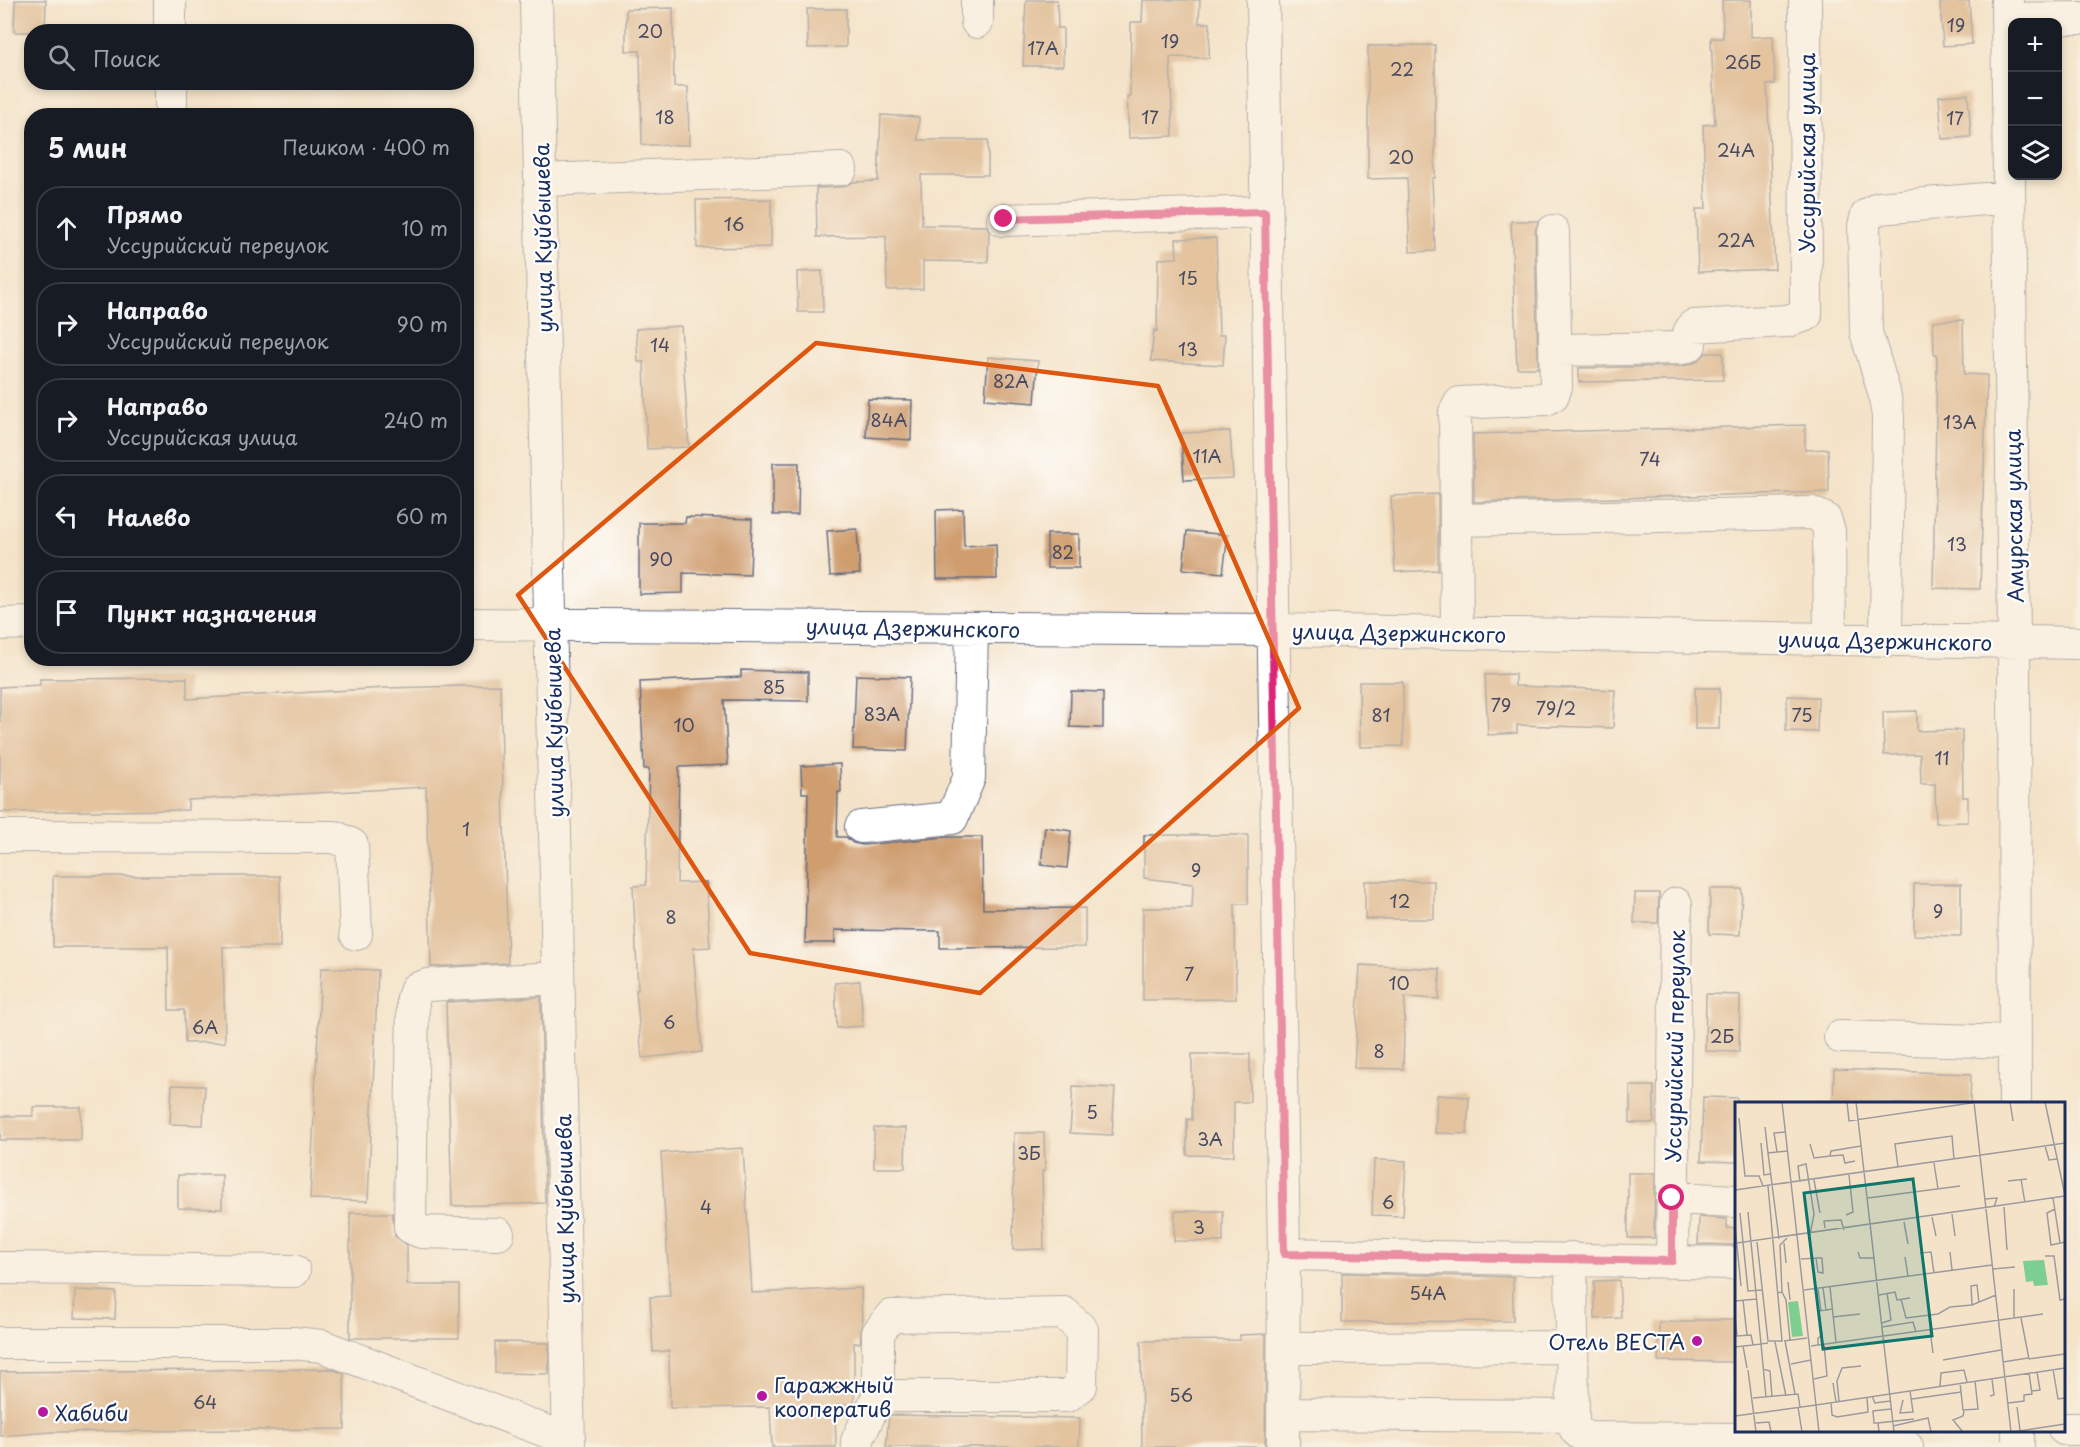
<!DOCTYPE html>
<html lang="ru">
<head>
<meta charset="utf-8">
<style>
	:root { --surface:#171b24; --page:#20242c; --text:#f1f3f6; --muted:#9ea1a6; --line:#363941 }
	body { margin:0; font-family:"Playpen Sans",sans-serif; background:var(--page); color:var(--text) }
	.controls { position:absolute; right:18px; top:18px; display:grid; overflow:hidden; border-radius:12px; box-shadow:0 3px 9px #0003 }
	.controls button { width:54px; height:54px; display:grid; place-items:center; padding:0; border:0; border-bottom:2px solid var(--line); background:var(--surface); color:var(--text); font:30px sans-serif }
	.stop { position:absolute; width:18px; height:18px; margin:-14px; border:4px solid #db2777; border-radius:50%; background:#fff }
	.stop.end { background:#db2777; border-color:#fff; box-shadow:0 2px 6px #0008 }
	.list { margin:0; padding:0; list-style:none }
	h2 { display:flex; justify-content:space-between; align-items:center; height:78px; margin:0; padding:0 24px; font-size:26px }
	h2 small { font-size:20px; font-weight:400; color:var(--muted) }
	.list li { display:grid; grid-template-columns:39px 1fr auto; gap:18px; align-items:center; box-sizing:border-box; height:84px; margin:0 12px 12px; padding:0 12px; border:2px solid var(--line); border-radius:24px }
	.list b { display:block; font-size:22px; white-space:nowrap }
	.list p { margin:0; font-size:20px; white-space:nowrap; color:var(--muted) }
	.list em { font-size:20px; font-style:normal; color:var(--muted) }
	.icon { flex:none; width:33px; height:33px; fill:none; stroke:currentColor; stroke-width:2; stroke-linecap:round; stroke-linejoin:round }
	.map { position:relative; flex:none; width:2080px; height:1447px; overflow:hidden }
	.search { position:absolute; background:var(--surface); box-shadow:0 3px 9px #0003; left:24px; top:24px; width:450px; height:66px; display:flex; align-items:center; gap:15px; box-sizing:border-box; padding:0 21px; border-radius:24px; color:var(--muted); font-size:22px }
	.panel { position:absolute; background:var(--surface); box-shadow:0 3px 9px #0003; left:24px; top:108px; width:450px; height:558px; border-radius:24px }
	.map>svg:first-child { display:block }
</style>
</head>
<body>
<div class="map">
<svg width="2080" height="1447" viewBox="0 0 2080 1447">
	<rect width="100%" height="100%" fill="#fff"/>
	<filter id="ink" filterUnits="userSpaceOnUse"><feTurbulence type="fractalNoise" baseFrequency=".0167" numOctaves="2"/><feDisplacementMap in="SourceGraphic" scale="12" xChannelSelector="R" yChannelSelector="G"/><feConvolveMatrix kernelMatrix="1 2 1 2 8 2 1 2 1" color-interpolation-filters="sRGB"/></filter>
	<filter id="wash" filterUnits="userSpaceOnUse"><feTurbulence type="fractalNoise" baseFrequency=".008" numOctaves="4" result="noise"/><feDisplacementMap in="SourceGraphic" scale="24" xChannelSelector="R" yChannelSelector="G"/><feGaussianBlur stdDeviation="1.35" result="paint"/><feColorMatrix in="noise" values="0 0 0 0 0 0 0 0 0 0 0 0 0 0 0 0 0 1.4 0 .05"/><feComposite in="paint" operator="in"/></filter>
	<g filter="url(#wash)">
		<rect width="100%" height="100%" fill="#f4e3c9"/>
		<g id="blocks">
			<path fill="#cf9d6e" d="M 15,0 L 46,0 L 45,32 L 14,32 Z
				M 1026,0 L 1057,0 L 1058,28 L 1063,28 L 1063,66 L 1023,66 Z
				M 1143,0 L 1200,0 L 1199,23 L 1210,23 L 1209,58 L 1170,57 L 1173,136 L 1129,138 L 1127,96 L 1130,96 L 1131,22 L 1142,22 Z
				M 1722,0 L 1751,0 L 1751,37 L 1773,36 L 1775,84 L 1767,85 L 1775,269 L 1698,272 L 1696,209 L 1706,209 L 1703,125 L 1715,124 L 1711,38 L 1723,38 Z
				M 1969,1 L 1972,44 L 1943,46 L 1940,3 Z
				M 673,8 L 674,87 L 688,87 L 689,145 L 642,145 L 640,51 L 626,51 L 626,9 Z
				M 807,9 L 846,9 L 846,47 L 808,48 Z
				M 1435,45 L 1435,178 L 1432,178 L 1435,251 L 1410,252 L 1407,178 L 1368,179 L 1368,46 Z
				M 1968,94 L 1971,137 L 1942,139 L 1939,96 Z
				M 881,115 L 919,117 L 918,140 L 988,140 L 988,175 L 921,175 L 922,225 L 987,226 L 989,231 L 988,262 L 923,261 L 923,289 L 887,290 L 886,236 L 817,237 L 816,188 L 842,187 L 853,182 L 878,181 Z
				M 771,199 L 771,247 L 697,248 L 696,200 Z
				M 1511,221 L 1539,221 L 1535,231 L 1538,368 L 1517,368 Z
				M 1216,238 L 1219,335 L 1225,335 L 1223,365 L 1151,361 L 1154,330 L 1157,331 L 1158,259 L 1177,258 L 1176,239 Z
				M 822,271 L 823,312 L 798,312 L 797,272 Z
				M 1963,320 L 1964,374 L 1987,375 L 1980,589 L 1933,588 L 1937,354 L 1934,354 L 1933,321 Z
				M 681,326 L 689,447 L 647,449 L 644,362 L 638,362 L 636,329 Z
				M 1706,353 L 1723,353 L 1723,380 L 1579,382 L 1579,368 L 1683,366 L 1696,362 Z
				M 988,357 L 1038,361 L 1035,403 L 985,399 Z
				M 868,399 L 912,400 L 911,440 L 866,437 Z
				M 1805,425 L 1805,450 L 1828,449 L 1829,492 L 1474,502 L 1473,434 Z
				M 1230,431 L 1233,478 L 1184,480 L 1181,433 Z
				M 773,463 L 799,463 L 798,515 L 773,515 Z
				M 1438,494 L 1438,570 L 1395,572 L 1391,496 Z
				M 963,509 L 964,546 L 996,544 L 997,579 L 937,579 L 936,510 Z
				M 686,517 L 752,519 L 750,575 L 683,573 L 683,593 L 639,594 L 639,523 L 685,523 Z
				M 857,529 L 860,574 L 830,576 L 827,531 Z
				M 1187,531 L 1228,535 L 1223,573 L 1183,569 Z
				M 1047,534 L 1079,534 L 1079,568 L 1047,568 Z
				M 741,670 L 808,672 L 808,701 L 724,700 L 728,765 L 679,767 L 677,883 L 706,882 L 710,947 L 693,948 L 702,1052 L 642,1058 L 636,990 L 638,990 L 633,886 L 646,885 L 649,769 L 644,769 L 640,682 L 741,677 Z
				M 1515,674 L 1515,686 L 1615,690 L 1613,728 L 1517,725 L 1517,733 L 1488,735 L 1485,675 Z
				M 856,675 L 910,677 L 907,751 L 853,749 Z
				M 187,678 L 187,699 L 387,688 L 500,685 L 508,963 L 431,967 L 426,787 L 188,800 L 188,810 L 0,812 L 0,687 L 40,685 L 40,679 Z
				M 1359,682 L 1403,682 L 1403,746 L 1360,747 Z
				M 1695,688 L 1720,688 L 1719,729 L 1695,729 Z
				M 1071,691 L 1103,692 L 1103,728 L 1070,727 Z
				M 1787,696 L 1818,697 L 1817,732 L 1786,731 Z
				M 1917,711 L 1917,731 L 1962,730 L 1963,797 L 1968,797 L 1968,822 L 1936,823 L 1935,784 L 1921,784 L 1920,754 L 1884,755 L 1883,712 Z
				M 840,764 L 841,792 L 838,792 L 837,837 L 846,837 L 853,843 L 863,845 L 946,837 L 982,837 L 983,909 L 1085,908 L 1085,947 L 940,948 L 940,931 L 835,930 L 835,943 L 805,943 L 808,793 L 802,793 L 801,766 Z
				M 1045,827 L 1071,831 L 1067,868 L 1041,865 Z
				M 1144,835 L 1248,835 L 1248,904 L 1235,904 L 1236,999 L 1143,1000 L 1143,908 L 1192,908 L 1193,884 L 1144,878 Z
				M 53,876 L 280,876 L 280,947 L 223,947 L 225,1042 L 185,1043 L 184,1010 L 169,1010 L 168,947 L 53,947 Z
				M 1365,881 L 1434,881 L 1434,919 L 1365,919 Z
				M 1914,884 L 1961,884 L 1961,936 L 1914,935 Z
				M 1710,889 L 1742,889 L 1740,935 L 1709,934 Z
				M 1635,893 L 1659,893 L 1658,923 L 1634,923 Z
				M 1360,965 L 1440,969 L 1439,999 L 1405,997 L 1403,1069 L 1354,1068 Z
				M 321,968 L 378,970 L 368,1201 L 310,1199 Z
				M 860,981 L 863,1026 L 837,1028 L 835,983 Z
				M 1706,994 L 1740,995 L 1739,1052 L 1705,1051 Z
				M 541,997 L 545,1203 L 452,1206 L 446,1002 Z
				M 1192,1054 L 1250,1054 L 1250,1102 L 1234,1102 L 1234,1156 L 1187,1155 L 1187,1119 L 1192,1120 Z
				M 1834,1069 L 1971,1074 L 1970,1104 L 1833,1104 Z
				M 172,1085 L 205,1086 L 203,1125 L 170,1124 Z
				M 1073,1086 L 1115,1088 L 1112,1135 L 1070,1133 Z
				M 1630,1086 L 1654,1086 L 1654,1123 L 1630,1123 Z
				M 1437,1095 L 1469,1097 L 1467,1134 L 1435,1133 Z
				M 1703,1097 L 1737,1098 L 1737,1162 L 1701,1161 Z
				M 33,1107 L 81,1107 L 81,1140 L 0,1140 L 1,1116 L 33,1116 Z
				M 874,1128 L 906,1128 L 905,1168 L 874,1168 Z
				M 1014,1133 L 1044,1133 L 1045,1171 L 1042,1171 L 1044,1249 L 1013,1250 Z
				M 743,1148 L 752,1293 L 861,1288 L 862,1325 L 860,1343 L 854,1343 L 854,1404 L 835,1406 L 836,1447 L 772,1447 L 770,1407 L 670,1408 L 669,1351 L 653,1352 L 650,1297 L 670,1296 L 661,1153 Z
				M 1374,1160 L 1406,1161 L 1403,1216 L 1372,1215 Z
				M 1628,1173 L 1655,1173 L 1654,1238 L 1628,1238 Z
				M 178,1175 L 222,1175 L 222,1209 L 178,1208 Z
				M 1175,1211 L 1223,1211 L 1223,1242 L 1174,1241 Z
				M 350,1213 L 392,1213 L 395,1236 L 407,1245 L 407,1285 L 459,1285 L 459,1338 L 350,1338 Z
				M 1699,1217 L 1727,1219 L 1727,1228 L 1737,1228 L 1737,1245 L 1698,1244 Z
				M 1342,1273 L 1513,1277 L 1513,1321 L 1342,1322 Z
				M 1619,1280 L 1621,1318 L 1595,1319 L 1594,1281 Z
				M 75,1290 L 116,1292 L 115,1319 L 74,1318 Z
				M 1695,1320 L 1737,1320 L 1737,1362 L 1658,1361 L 1659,1322 L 1695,1322 Z
				M 1266,1334 L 1265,1447 L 1142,1447 L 1141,1341 L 1240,1340 L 1240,1335 Z
				M 495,1342 L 549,1343 L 549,1374 L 495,1373 Z
				M 332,1369 L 344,1374 L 345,1429 L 52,1432 L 0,1436 L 0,1372 Z
				M 889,1415 L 1080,1418 L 1079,1447 L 886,1447 Z"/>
		</g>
	</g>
	<g filter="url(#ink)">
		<use href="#blocks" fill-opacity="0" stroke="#676e83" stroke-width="1.5"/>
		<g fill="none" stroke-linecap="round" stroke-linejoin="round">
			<defs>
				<path id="minor" d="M 170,0 L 170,32
					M 536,0 L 569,1447
					M 977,0 L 977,22
					M 1263,0 L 1284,1254 L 1283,1447
					M 2007,0 L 2014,642 L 2015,1104
					M 2007,19 L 2080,18
					M 171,82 L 171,116
					M 541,180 L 841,169
					M 1003,220 L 1265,212
					M 1556,350 L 1682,348 L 1690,345 L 1689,333 L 1693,326 L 1787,321 L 1806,315 L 1805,0
					M 1456,520 L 1812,513 L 1825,519 L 1829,531 L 1830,639
					M 0,624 L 32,623
					M 466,624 L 1274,630 L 2080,643
					M 1457,633 L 1455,412 L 1460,403 L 1546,399 L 1553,395 L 1556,387 L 1553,231
					M 1886,640 L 1888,416 L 1884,392 L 1866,332 L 1864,226 L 1867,215 L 1879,208 L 2009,197
					M 861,827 L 952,818 L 969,778 L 972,628
					M 0,836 L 335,837 L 352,845 L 356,934
					M 1840,1037 L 2015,1042
					M 1672,1198 L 1736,1201
					M 498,1234 L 421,1232 L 410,1227 L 413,998 L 416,989 L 428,985 L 558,978
					M 1284,1254 L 1736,1263
					M 1571,1258 L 1573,1416 C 1573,1429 1576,1433 1588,1438 L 1897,1440 L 1907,1447
					M 1672,1261 L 1676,904
					M 0,1268 L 294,1271
					M 0,1343 L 293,1343 L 322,1346 L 569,1440
					M 1285,1348 L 1571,1347
					M 1283,1414 L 1573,1416
					M 2064,1429 L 2080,1429
					M 2018,1430 L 2018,1447
					M 858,1447 L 857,1441 L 878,1396 L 878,1333 L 891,1316 L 1064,1313 L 1082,1330 L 1081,1386 L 1067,1396 L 878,1396"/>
			</defs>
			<use href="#minor" stroke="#676e83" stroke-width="34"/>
			<use href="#minor" stroke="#fff" stroke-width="32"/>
		</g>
	</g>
	<g fill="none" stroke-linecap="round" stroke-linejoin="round" filter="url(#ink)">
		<path stroke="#db2777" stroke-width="8" d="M 1004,219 L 1265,212 L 1284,1254 L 1672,1261 L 1672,1198"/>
	</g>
	<path d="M0 0H2080V1447H0ZM 816,343 L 1158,386 L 1299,708 L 980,993 L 750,953 L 518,595 Z" fill="#f4e3c9" fill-opacity=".55" fill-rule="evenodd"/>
	<path fill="none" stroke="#de5710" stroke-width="4.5" stroke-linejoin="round" d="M 816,343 L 1158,386 L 1299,708 L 980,993 L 750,953 L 518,595 Z"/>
	<g fill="#b5179e" stroke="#fff" stroke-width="2">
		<circle cx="1697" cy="1341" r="6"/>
		<circle cx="762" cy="1396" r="6"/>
		<circle cx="43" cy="1412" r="6"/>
	</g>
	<g text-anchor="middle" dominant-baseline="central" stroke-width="4.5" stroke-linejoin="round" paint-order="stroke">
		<g font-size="18" fill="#484a62">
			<text x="1956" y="24">19</text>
			<text x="650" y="30">20</text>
			<text x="1170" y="40">19</text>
			<text x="1043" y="47">17А</text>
			<text x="1743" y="61">26Б</text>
			<text x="1402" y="68">22</text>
			<text x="665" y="116">18</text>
			<text x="1150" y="116">17</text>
			<text x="1955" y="117">17</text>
			<text x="1736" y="149">24А</text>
			<text x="1401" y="156">20</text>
			<text x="734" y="223">16</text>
			<text x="1736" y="239">22А</text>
			<text x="1188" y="277">15</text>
			<text x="660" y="344">14</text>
			<text x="1188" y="348">13</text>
			<text x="1011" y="380">82А</text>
			<text x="889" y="419">84А</text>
			<text x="1960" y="421">13А</text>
			<text x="1207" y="455">11А</text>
			<text x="1650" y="458">74</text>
			<text x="1957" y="543">13</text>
			<text x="1063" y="551">82</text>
			<text x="661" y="558">90</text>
			<text x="774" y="686">85</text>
			<text x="1501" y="704">79</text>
			<text x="1556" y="707">79/2</text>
			<text x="882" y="713">83А</text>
			<text x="1381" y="714">81</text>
			<text x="1802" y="714">75</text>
			<text x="684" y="724">10</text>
			<text x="1942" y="757">11</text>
			<text x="466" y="828">1</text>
			<text x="1196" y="869">9</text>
			<text x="1400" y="900">12</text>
			<text x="1938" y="910">9</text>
			<text x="671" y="916">8</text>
			<text x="1189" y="973">7</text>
			<text x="1399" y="982">10</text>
			<text x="669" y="1021">6</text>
			<text x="205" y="1026">6А</text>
			<text x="1722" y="1035">2Б</text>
			<text x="1379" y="1050">8</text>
			<text x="1092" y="1111">5</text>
			<text x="1210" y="1138">3А</text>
			<text x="1029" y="1152">3Б</text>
			<text x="1388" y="1201">6</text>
			<text x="706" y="1206">4</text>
			<text x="1199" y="1226">3</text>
			<text x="1428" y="1292">54А</text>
			<text x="1181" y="1394">56</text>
			<text x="205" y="1401">64</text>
		</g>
		<g font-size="21" fill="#1b2f5e" stroke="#fff">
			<text transform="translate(1806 153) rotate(-90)">Уссурийская улица</text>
			<text transform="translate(542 238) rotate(-91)">улица Куйбышева</text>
			<text transform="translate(2013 516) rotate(-91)">Амурская улица</text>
			<text transform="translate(913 627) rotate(1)">улица Дзержинского</text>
			<text transform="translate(1399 632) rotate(1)">улица Дзержинского</text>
			<text transform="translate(1885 640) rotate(1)">улица Дзержинского</text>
			<text transform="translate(553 723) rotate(-91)">улица Куйбышева</text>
			<text transform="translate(1674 1046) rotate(-89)">Уссурийский переулок</text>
			<text transform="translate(564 1209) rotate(-91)">улица Куйбышева</text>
		</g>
		<g font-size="21" fill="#1b2f5e" stroke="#fff" text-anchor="start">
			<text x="1685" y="1341" text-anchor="end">Отель ВЕСТА</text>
			<text x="774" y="1384">Гаражжный<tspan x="774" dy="24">кооператив</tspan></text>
			<text x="55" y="1412">Хабиби</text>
		</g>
	</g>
	<g transform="translate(1735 1102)">
		<rect width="330" height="330" fill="#f4e3c9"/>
		<path d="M 309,158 L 313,183 L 299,184 L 298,179 L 291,180 L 288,159 ZM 63,199 L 68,234 L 57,235 L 53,200 Z" fill="#7dcf91"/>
		<path fill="none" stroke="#9d9b9e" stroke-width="1.5" d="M 47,0 L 84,330M 112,0 L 114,19 L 243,0M 121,0 L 159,330M 239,0 L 276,330M 275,0 L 278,19M 310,0 L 330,93M 4,16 L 10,74 L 24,74 L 28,84M 30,25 L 33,51M 50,30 L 39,31 L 42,50 L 52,49M 26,41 L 29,73 L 35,72M 75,42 L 79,56 L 95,54 L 96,49 L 126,44M 310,44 L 314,58 L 322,57M 42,50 L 33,51 L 44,137M 95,54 L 108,53 L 110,61 L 120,59M 199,61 L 203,87M 163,65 L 160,42 L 188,38 L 217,34 L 219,57M 286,77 L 290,101M 79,78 L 85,111M 273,79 L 292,77M 65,80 L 63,64 L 71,62 L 79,112 L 75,133M 0,88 L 330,41M 133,96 L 225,84M 318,96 L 325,141M 250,97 L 262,96 L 259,105M 269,105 L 272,148M 320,107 L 312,111 L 316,143 L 330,140M 13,110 L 26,242 L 33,241M 5,111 L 13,189 L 27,188M 217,112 L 220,134M 111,113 L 118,110 L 114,73M 197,115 L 201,134M 169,120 L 173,142M 0,124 L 6,184M 90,126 L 89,119 L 106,118 L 109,128M 22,140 L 33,239 L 47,239 L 33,84M 2,141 L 330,94M 49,141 L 51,161M 123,150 L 125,156 L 140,156M 215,150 L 217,168M 185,151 L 196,150 L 199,171M 310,154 L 319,154 L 325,198 L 330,197M 170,155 L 173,174M 66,157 L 81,156 L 83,170 L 88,171 L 87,156 L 81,156M 258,167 L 280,165M 53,180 L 55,198M 95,185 L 101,240M 88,186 L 91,208M 83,187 L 86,209M 279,187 L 279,216M 69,188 L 257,163M 47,190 L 45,143 L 52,136M 42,191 L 47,190 L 51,198 L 55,238M 144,193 L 160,190 L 162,198 L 175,196M 166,197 L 171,216 L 203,212 L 215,205 L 237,203 L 261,193M 8,198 L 12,233M 0,199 L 22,197M 237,203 L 236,184 L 242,183 L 244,201M 0,214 L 2,234 L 16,233 L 18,243 L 26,242 L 31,295M 98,215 L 125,212M 286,216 L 294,257 L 330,252M 147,221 L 156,218 L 152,191M 147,225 L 178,220 L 181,230M 195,228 L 198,251M 49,239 L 72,236M 50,239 L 60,292M 40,240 L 51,294M 83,243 L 83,236 L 87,233 L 84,209 L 98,207M 8,244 L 12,266M 76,244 L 308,212M 0,245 L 18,243M 208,258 L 266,248M 268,260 L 293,256M 56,262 L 76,258M 28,267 L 35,269 L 37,295M 318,267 L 323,297 L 330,296M 13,268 L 21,330M 79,277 L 92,274 L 89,242M 98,281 L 101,300M 225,281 L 228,308 L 243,307 L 240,279M 205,284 L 206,271 L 229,268 L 232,280M 297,289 L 305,288 L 302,270M 137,294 L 140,301 L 155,299M 255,294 L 259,293 L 257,277M 18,296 L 63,292 L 65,305M 177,297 L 226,290M 168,298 L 165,311 L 178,310 L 175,289M 104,299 L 102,279 L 107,266 L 126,264M 96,300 L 97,313 L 102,315 L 133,310 L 132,295M 273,301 L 289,299 L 289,293 L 297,292 L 294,271M 81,303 L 330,266M 63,305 L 67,330M 282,305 L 285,328M 0,314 L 81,303M 21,321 L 34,320 L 36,330M 143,321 L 139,321 L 138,309 L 156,307M 158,324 L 193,316 L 196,330M 144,330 L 143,321 L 179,317M 228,330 L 218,318 L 228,314 L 229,309M 278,330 L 330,322"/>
		<path fill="#0f766e" fill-opacity="0.15" stroke="#0f766e" stroke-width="3" d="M 178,77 L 197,234 L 88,247 L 69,91 Z"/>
		<rect width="330" height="330" fill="none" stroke="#1b2f5e" stroke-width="3"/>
	</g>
</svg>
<div class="controls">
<button>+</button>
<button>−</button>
<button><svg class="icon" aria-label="layers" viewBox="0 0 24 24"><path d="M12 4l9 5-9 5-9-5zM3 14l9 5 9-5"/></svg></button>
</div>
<div class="stop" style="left:1672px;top:1198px"></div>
<div class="stop end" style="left:1004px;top:219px"></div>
<div class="search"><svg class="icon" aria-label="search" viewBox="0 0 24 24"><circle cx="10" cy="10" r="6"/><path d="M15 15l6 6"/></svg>Поиск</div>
<section class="panel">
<h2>5 мин<small>Пешком · 400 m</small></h2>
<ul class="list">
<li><svg class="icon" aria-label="ahead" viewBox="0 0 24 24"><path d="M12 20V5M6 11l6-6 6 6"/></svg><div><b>Прямо</b><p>Уссурийский переулок</p></div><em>10 m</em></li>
<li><svg class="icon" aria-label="right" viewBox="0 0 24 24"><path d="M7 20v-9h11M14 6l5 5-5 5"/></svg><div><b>Направо</b><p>Уссурийский переулок</p></div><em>90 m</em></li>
<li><svg class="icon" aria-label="right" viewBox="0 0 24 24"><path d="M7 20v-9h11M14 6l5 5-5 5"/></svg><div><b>Направо</b><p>Уссурийская улица</p></div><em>240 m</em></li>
<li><svg class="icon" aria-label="left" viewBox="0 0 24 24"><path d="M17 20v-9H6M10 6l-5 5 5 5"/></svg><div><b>Налево</b></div><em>60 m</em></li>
<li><svg class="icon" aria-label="arrive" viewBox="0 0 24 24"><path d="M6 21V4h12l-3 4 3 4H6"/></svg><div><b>Пункт назначения</b></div></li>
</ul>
</section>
</div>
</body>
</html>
